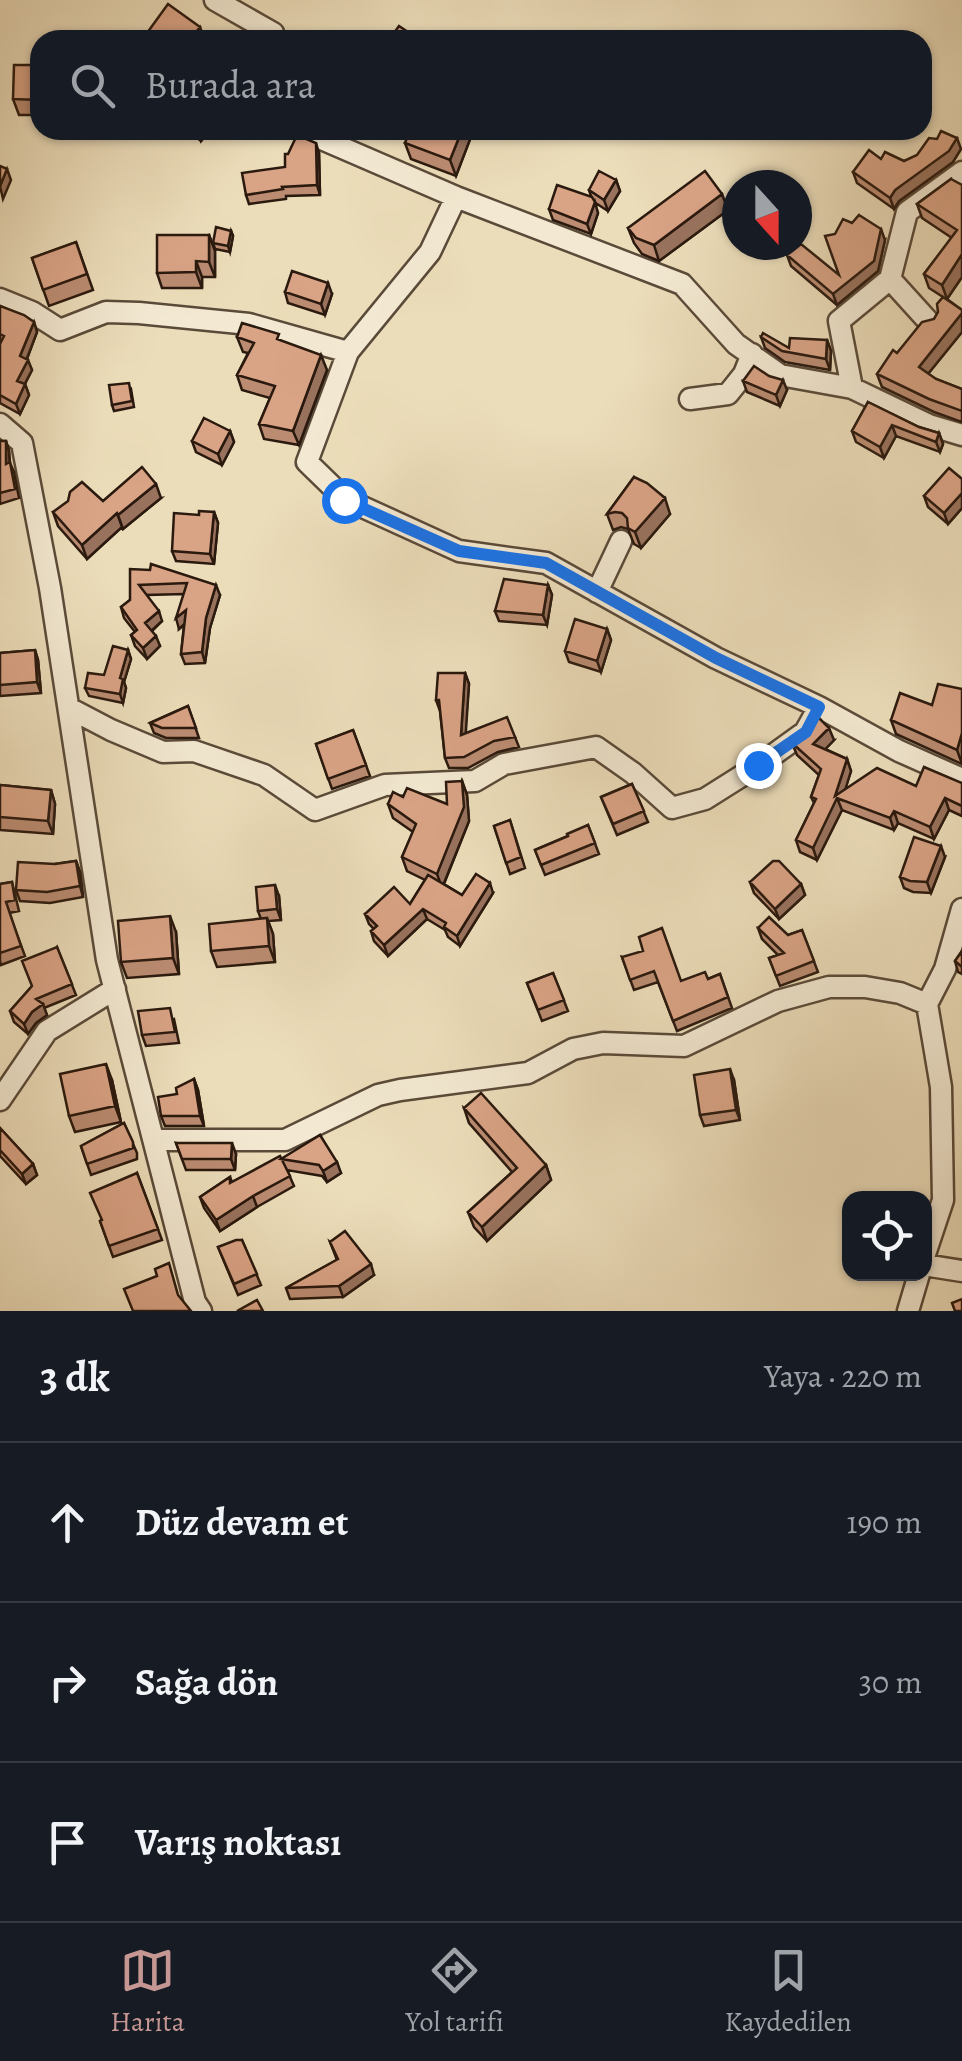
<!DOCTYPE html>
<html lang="tr">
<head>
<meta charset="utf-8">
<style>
	:root { --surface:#171b24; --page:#242831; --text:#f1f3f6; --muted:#9ea1a6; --line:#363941; --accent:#c59692 }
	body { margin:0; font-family:Alegreya,serif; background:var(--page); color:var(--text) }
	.controls { position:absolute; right:30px; bottom:30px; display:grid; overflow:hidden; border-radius:20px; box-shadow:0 2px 8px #0004 }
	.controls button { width:90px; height:90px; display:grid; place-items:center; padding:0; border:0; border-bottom:2px solid var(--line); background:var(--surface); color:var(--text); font:50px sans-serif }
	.compass { position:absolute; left:722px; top:170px; width:90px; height:90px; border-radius:50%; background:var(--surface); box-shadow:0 2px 8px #0004; rotate:159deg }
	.stop { position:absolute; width:30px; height:30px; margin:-22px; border:8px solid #1a73e8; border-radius:50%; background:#fff }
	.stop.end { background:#1a73e8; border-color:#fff; box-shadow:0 2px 10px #0008 }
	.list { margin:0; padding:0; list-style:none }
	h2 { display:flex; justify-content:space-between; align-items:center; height:130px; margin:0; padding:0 40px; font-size:42px }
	h2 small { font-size:32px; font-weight:400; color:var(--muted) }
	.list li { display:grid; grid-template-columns:65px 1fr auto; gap:30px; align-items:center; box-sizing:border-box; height:160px; padding:0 40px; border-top:2px solid var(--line) }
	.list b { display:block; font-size:38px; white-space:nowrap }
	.list em { font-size:32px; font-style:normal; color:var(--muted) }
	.icon { flex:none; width:55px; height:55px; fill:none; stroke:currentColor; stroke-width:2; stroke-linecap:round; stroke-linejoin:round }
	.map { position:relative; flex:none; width:962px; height:1311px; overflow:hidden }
	.search { position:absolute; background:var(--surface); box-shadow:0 2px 8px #0004; left:30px; right:30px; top:30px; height:110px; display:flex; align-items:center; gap:25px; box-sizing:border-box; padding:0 35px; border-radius:30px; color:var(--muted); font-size:38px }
	.sheet { height:610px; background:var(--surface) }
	nav { display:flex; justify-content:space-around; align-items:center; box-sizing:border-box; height:140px; border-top:2px solid var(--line); background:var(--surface); font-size:28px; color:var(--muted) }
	nav a { display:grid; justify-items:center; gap:5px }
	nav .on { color:var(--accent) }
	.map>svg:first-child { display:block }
</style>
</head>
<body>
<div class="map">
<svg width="962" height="1311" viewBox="0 0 962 1311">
	<rect width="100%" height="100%" fill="#ecddba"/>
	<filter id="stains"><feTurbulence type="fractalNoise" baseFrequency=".002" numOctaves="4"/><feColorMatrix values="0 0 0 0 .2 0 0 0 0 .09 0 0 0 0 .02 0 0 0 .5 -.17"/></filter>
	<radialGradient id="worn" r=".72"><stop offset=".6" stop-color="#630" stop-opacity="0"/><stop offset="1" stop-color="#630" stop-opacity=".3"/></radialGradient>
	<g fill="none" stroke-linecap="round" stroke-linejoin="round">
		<defs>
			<path id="minor" d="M 215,0 L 273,33 L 273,40
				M 456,197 L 682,284 L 736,344 L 780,375 L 852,388 L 929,425 L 962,435
				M 890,279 L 929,322
				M 0,299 L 32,312 L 60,330 L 106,312 L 139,313 L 249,324 L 348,352 L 430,252 L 456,197 L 301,130
				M 348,352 L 307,462 L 345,499 L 459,551 L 546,563 L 716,658 L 819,707 L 899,751 L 962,779
				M 852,388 L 839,321 L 890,279 L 907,212 L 962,172
				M 690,399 L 728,394 L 744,374 L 752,354
				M 0,424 L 22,443 L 50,588 L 107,960 L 195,1302 L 201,1311
				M 597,592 L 621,541
				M 69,708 L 111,730 L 163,752 L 194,751 L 264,775 L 315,810 L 385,785 L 475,781 L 504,764 L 596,747 L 633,773 L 672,808 L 705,799 L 759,765 L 805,732 L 819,707
				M 0,1100 L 47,1031 L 115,989
				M 154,1140 L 285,1140 L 378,1095 L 400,1090 L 528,1073 L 573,1049 L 603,1043 L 684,1046 L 778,1001 L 829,987 L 865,987 L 900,993 L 927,1004
				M 924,1257 L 943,1200 L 941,1087 L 927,1004 L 945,969 L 962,909
				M 924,1265 L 962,1271
				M 908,1311 L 919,1274"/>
		</defs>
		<use href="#minor" stroke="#5a4a39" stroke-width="25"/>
		<use href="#minor" stroke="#f3e9d2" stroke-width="20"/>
	</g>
	<path fill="#bb8c72" stroke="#2a190e" stroke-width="2.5" d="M 40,65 L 40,115 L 19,115 L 13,99 Z
		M 187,130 L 210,130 L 201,141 Z
		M 340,130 L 372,130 L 371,137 Z
		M 472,134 L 456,176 L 411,159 L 405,143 Z
		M 961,149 L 953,162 L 899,201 L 894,209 L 857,183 L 853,172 L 881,159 L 904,161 Z
		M 319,153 L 320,195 L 286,196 L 286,199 L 249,204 L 246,195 L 285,167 Z
		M 951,179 L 962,277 L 947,299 L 962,310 L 962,332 L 928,374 L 936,379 L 962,389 L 962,422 L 934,412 L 882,387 L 877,374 L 897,353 L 934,319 L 938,312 L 943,297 L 929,288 L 924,274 L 952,238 L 922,218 L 917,204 Z
		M 616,180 L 620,191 L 608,211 L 594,202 L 598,213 L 591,234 L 553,220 L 549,209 L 591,196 L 589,190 Z
		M 728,210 L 659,261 L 642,254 L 634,243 L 628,228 Z
		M 231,231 L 233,236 L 230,252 L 215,249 L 213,243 Z
		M 209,235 L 215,251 L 215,277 L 202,277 L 202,288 L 162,288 L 157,273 Z
		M 885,240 L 878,271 L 837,305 L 791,266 L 787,255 L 839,274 Z
		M 76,242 L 93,290 L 49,306 L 32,258 Z
		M 285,292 L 332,294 L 325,315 L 288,303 Z
		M 0,306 L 34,322 L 37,332 L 27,359 L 32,370 L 25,384 L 29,395 L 20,414 L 0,403 Z
		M 237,337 L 281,341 L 327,370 L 299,445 L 264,439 L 259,424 L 270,398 L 242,390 L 237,375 L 248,353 L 243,352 Z
		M 761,337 L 789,348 L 827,340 L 831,351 L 830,370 L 785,362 L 765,348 Z
		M 743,381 L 787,390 L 780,406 L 747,392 Z
		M 131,389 L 134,407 L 114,411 L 112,405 Z
		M 868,402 L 919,427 L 939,433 L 943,444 L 940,452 L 896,436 L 884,458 L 856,442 L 852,431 Z
		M 230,431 L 234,442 L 222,465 L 196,452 L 192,441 Z
		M 0,441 L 6,441 L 9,451 L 10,463 L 14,472 L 19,498 L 0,504 Z
		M 634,477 L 670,514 L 641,548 L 634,544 L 628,529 L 621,527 L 613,530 L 607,514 Z
		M 962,479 L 962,508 L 948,524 L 928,507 L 924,496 Z
		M 161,498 L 123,529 L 122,527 L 87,559 L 58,526 L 53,512 Z
		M 214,512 L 218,523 L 214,564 L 176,561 L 172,551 L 199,515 Z
		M 150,570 L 220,595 L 210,628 L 205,663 L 185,664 L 181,654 L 184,625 L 179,629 L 184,594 L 147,595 L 162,621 L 152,631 L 160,646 L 147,659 L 135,646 L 131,635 L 135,632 L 124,618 L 121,607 L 130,600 Z
		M 548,585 L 552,595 L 547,625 L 499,621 L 495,611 Z
		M 607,629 L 611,640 L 601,672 L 569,662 L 565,651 Z
		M 35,650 L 38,660 L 41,693 L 0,696 L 0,653 Z
		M 128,650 L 131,659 L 124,682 L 126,688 L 123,703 L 89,696 L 85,688 L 104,675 Z
		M 465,673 L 469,684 L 465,733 L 515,737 L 519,747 L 498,752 L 468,768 L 449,768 L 445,758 L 440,711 L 436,700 Z
		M 962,689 L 962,764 L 896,734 L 891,720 L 932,705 Z
		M 188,706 L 199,738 L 166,738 L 154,733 L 150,723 Z
		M 353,730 L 370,776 L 332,789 L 316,744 Z
		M 834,740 L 825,749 L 847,759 L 851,771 L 845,789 L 962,783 L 962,816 L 949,810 L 934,839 L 898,823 L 894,830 L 842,810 L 817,860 L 800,852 L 796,840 L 814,803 L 811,797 L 819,775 L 797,755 L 792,743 Z
		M 462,781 L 467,795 L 469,821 L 444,884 L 462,895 L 493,893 L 460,946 L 448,937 L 445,930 L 427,919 L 388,956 L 374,941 L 371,931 L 374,929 L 369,924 L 365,914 L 410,904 L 425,880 L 407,871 L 402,857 L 413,832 L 393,818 L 388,804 L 403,797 L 447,804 Z
		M 632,784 L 648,822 L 617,835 L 601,797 Z
		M 0,785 L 51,790 L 55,804 L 53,834 L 0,830 Z
		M 510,820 L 525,868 L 510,874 L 494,826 Z
		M 588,825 L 599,854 L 545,875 L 535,850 L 568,836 Z
		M 945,857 L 931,893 L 913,892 L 904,888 L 900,877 Z
		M 76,861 L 80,872 L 83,897 L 50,903 L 20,901 L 16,890 L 55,864 Z
		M 12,882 L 19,911 L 9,913 L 25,956 L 1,965 L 0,961 L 0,884 Z
		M 750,882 L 801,884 L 805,895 L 779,919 L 754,893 Z
		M 279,896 L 281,920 L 268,921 L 273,934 L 275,962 L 217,967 L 211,951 L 261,919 L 258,911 Z
		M 758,928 L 788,935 L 802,930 L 818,972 L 780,986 L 769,958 L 778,955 L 762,939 Z
		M 176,932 L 179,974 L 127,978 L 121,962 Z
		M 57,947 L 76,995 L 44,1008 L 47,1015 L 36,1023 L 28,1034 L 14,1022 L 10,1011 L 32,986 Z
		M 962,951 L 962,974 L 958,972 L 955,961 Z
		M 622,957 L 681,981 L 708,979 L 720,974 L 732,1008 L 677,1031 L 658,982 L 634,990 Z
		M 553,973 L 568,1011 L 542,1021 L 527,983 Z
		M 174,1019 L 179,1043 L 146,1046 L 142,1035 Z
		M 194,1079 L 198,1090 L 204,1126 L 165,1126 L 161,1116 L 177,1094 Z
		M 112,1080 L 121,1122 L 75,1132 L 69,1116 Z
		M 734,1080 L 740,1120 L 704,1126 L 700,1115 Z
		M 464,1108 L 546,1165 L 551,1180 L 487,1241 L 474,1227 L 468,1212 L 512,1172 L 469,1123 Z
		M 124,1123 L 137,1153 L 137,1159 L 91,1175 L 81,1146 Z
		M 0,1128 L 33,1164 L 37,1175 L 26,1184 L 0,1156 Z
		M 320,1135 L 341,1173 L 327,1182 L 322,1176 L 287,1170 L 294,1186 L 257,1207 L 220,1231 L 204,1208 L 200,1197 L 230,1177 L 232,1182 L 281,1160 Z
		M 176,1143 L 236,1154 L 235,1170 L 186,1170 Z
		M 137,1173 L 162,1240 L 113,1257 L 100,1221 Z
		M 242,1240 L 261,1285 L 238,1295 L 218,1247 Z
		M 330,1242 L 374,1275 L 343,1297 L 290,1299 L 286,1288 L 337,1260 Z"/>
	<path fill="#98725d" stroke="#2a190e" stroke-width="2.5" d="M 200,27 L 204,38 L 202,40 L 190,40 Z
		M 198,130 L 210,130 L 201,141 Z
		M 462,130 L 470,130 L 472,134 L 456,176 L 450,160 Z
		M 957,138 L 961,149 L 953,162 L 899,201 L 894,209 L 890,198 L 895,190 Z
		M 316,143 L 319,153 L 320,195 L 317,185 Z
		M 7,169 L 11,180 L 3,199 L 0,186 Z
		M 616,180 L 620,191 L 608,211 L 604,200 Z
		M 722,194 L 728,210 L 659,261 L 654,245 Z
		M 595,202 L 598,213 L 591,234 L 587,224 Z
		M 881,229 L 885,240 L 878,271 L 837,305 L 833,294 Z
		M 231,231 L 233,236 L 230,252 L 228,246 Z
		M 209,235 L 215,251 L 215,277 L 209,262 Z
		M 962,254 L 962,277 L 947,299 L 942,285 Z
		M 196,261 L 202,277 L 202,288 L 196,272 Z
		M 328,283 L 332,294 L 325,315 L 321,304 Z
		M 962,313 L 962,332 L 923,380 L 919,367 Z
		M 34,322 L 37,332 L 24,366 L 20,356 Z
		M 827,340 L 831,351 L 830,370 L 826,359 Z
		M 321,355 L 327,370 L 299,445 L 293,431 Z
		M 28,360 L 32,370 L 21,391 L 17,381 Z
		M 783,380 L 787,390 L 780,406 L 776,395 Z
		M 25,384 L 29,395 L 20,414 L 16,404 Z
		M 892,425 L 896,436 L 884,458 L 880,447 Z
		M 230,431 L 234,442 L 222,465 L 218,454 Z
		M 939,433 L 943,444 L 940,452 L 936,442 Z
		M 6,441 L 9,451 L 10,473 L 6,464 Z
		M 156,484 L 161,498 L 123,529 L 118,515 Z
		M 962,493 L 962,508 L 948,524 L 944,513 Z
		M 665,498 L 670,514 L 641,548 L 635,532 Z
		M 214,512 L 218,523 L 214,564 L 210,554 Z
		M 117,513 L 122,527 L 87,559 L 82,545 Z
		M 216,585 L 220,595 L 210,628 L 205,663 L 202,652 L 206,618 Z
		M 548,585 L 552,595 L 547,625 L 543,615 Z
		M 186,610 L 189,620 L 179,629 L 176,618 Z
		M 159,611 L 162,621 L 149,633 L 145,623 Z
		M 607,629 L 611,640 L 601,672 L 597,661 Z
		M 156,636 L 160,646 L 147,659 L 143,648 Z
		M 35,650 L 38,660 L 41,693 L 37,682 Z
		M 128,650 L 131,659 L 124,682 L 126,688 L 123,703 L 120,694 L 120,678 Z
		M 465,673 L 469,684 L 465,745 L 461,735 Z
		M 829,728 L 834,740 L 818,757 L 813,744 Z
		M 962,733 L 962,764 L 957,750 Z
		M 847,759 L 851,771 L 842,800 L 837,798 L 842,810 L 817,860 L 813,848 L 835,796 Z
		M 462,781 L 467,795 L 469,821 L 442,888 L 437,874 Z
		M 51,790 L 55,804 L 53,834 L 48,821 Z
		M 945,798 L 949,810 L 934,839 L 930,827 Z
		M 894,811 L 898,823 L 894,830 L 890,818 Z
		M 941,846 L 945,857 L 931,893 L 927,882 Z
		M 76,861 L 80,872 L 83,897 L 80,886 Z
		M 490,883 L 493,893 L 460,946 L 457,936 Z
		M 801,884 L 805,895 L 779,919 L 775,909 Z
		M 275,885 L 279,896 L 281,920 L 277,909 Z
		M 423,909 L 427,919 L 388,956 L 384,945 Z
		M 170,916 L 176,932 L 179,974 L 173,958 Z
		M 267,918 L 273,934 L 275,962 L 269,946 Z
		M 43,1004 L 47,1015 L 36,1023 L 28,1034 L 24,1024 L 32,1012 Z
		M 106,1064 L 112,1080 L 121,1122 L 115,1106 Z
		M 730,1069 L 734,1080 L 740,1120 L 736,1110 Z
		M 194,1079 L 198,1090 L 204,1126 L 200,1116 Z
		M 232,1143 L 236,1154 L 235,1170 L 231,1159 Z
		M 337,1162 L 341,1173 L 327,1182 L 323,1171 Z
		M 33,1164 L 37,1175 L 26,1184 L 22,1174 Z
		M 546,1165 L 551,1180 L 487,1241 L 482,1227 Z
		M 253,1196 L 257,1207 L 220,1231 L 216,1220 Z
		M 371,1264 L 374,1275 L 343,1297 L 339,1286 Z"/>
	<path fill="#d9a385" stroke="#2a190e" stroke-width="2.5" d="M 168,4 L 200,27 L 190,40 L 156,40 L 147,33 Z
		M 399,26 L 420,40 L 389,40 Z
		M 14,65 L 40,65 L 40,100 L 13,99 Z
		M 410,130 L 462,130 L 450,160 L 405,143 Z
		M 941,131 L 957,138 L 949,151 L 895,190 L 890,198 L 853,172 L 869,150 L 881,159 L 885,152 L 904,161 L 917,155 L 929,138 L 937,139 Z
		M 297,135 L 316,143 L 317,185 L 282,187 L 283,189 L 246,195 L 242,173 L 285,167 L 285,154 L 288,154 Z
		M 0,166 L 7,169 L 0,186 Z
		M 599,171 L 616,180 L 604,200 L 589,190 Z
		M 705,171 L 722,194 L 654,245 L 636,238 L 628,228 Z
		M 951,179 L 962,185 L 962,254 L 942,285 L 924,274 L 957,230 L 917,204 Z
		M 557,185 L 592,197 L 595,202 L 587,224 L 549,209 Z
		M 859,215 L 881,229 L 874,261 L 833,294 L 787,255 L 801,244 L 839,275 L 825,236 L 835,234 L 843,219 L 852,223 Z
		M 216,227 L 231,231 L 228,246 L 213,243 Z
		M 157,235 L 209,235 L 209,262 L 196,261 L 196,272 L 157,273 Z
		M 76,242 L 87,274 L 43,290 L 32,258 Z
		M 292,271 L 328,283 L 321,304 L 285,292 Z
		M 943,297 L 962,310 L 962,313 L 919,367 L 936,379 L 962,389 L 962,411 L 929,399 L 877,374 L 893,350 L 897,353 L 922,322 L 934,319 L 938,312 L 937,304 Z
		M 0,306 L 24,315 L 34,322 L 20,356 L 28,360 L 17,381 L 25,384 L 16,404 L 0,395 L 0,344 L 4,336 L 0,334 Z
		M 242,323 L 279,334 L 277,339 L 321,355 L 293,431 L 259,424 L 275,386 L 237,375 L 254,343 L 237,337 Z
		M 763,333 L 789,348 L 790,338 L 827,340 L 826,359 L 782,351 L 761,337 Z
		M 754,366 L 769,376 L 783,380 L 776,395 L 743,381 Z
		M 129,383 L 132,401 L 112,405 L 109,385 Z
		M 868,402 L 919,427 L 939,433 L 936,442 L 892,425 L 880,447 L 852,431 Z
		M 204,418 L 230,431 L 218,454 L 192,441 Z
		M 0,441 L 6,441 L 6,464 L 10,462 L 15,489 L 0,493 Z
		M 142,467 L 156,484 L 118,515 L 117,513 L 82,545 L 53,512 L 68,501 L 70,492 L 82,482 L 103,501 Z
		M 949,468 L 962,479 L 962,493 L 944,513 L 924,496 Z
		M 634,477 L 647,483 L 665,498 L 635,532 L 628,528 L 627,518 L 622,513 L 615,512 L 607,514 Z
		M 199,511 L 214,512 L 210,554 L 172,551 L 174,513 L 199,515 Z
		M 151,564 L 216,585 L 206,618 L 202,652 L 181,654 L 186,610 L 176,618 L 187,583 L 139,585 L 159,611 L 145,623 L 156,636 L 143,648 L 131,635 L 137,630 L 121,607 L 130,600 L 130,569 L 150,570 Z
		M 504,579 L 548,585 L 543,615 L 495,611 Z
		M 575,619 L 607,629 L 597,661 L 565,651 Z
		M 113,646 L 128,650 L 120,678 L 123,679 L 120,694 L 85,688 L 88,673 L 104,675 Z
		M 35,650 L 37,682 L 0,685 L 0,653 Z
		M 438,673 L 465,673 L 461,735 L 507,717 L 515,737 L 494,741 L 464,757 L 445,758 L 439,700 L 436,700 Z
		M 938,684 L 962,689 L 962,733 L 957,750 L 891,720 L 900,693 L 932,705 Z
		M 188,706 L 196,728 L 162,728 L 150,723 Z
		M 818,717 L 829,728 L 813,744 L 847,759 L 835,796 L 877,768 L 916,786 L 924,767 L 962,783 L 962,806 L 945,798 L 930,827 L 894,811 L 890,818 L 837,798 L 813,848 L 796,840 L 816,799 L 811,797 L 821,769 L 792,743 L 809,731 Z
		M 353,730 L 366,765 L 328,779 L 316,744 Z
		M 462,781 L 464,807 L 437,874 L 402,857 L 416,824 L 388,804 L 393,792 L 403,797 L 407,788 L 447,804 L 446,782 Z
		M 632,784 L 644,811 L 613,824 L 601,797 Z
		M 0,785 L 51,790 L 48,821 L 0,817 Z
		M 510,820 L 521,857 L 506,863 L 494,826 Z
		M 588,825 L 595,843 L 541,865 L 535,850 L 568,836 L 567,834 Z
		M 914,837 L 941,846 L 927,882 L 910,881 L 900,877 Z
		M 76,861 L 80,886 L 47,892 L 16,890 L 18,862 L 55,864 Z
		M 773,861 L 779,861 L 801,884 L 775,909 L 750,882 Z
		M 476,874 L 490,883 L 457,936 L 444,927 L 446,923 L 423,909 L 384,945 L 371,931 L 377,926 L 365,914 L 394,887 L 410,904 L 428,875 L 462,895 Z
		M 12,882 L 15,900 L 6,902 L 21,946 L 0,953 L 0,884 Z
		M 275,885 L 277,909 L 258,911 L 256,887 Z
		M 170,916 L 173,958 L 121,962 L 118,921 Z
		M 769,917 L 788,935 L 802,930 L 814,961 L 776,976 L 769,958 L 784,953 L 758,928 Z
		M 267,918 L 269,946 L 211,951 L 209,924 Z
		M 662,928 L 681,981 L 705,972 L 708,979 L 720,974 L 728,997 L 673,1021 L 654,971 L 630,980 L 622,957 L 643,951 L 639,937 Z
		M 57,947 L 72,984 L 36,999 L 43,1004 L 32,1012 L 24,1024 L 10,1011 L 32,986 L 22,961 Z
		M 962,951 L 962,967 L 955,961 Z
		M 553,973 L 564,1000 L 538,1010 L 527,983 Z
		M 170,1008 L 175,1032 L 142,1035 L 138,1011 Z
		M 106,1064 L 115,1106 L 69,1116 L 60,1074 Z
		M 730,1069 L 736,1110 L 700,1115 L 694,1075 Z
		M 194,1079 L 200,1116 L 161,1116 L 158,1097 L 177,1094 L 176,1088 Z
		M 481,1093 L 546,1165 L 482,1227 L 468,1212 L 517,1168 L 464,1108 Z
		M 124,1123 L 133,1142 L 133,1148 L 87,1164 L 81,1146 Z
		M 0,1128 L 33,1164 L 22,1174 L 0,1150 Z
		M 320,1135 L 337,1162 L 323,1171 L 319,1165 L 281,1159 Z
		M 176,1143 L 232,1143 L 231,1159 L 182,1159 Z
		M 280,1156 L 290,1176 L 253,1196 L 216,1220 L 200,1197 L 230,1177 L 230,1183 Z
		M 137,1173 L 158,1229 L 109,1246 L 100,1221 L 102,1220 L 90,1193 Z
		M 345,1231 L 371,1264 L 339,1286 L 286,1288 L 338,1259 L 330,1242 Z
		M 236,1240 L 242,1240 L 257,1274 L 234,1284 L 218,1247 Z
		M 169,1263 L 178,1295 L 191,1311 L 133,1311 L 124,1289 L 157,1276 L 155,1269 Z
		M 962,1299 L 962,1311 L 955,1311 L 952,1303 Z
		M 257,1300 L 263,1311 L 237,1311 Z"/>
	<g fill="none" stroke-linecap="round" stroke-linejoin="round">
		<path stroke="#1a73e8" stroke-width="12" d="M 344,500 L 459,551 L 546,563 L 716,658 L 819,707 L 806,732 L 758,765"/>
	</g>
	<rect width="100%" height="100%" filter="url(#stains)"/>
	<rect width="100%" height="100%" fill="url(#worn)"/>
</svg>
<div class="controls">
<button><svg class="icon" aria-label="locate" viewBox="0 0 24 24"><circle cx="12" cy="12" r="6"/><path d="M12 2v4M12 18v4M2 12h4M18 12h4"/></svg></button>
</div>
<svg class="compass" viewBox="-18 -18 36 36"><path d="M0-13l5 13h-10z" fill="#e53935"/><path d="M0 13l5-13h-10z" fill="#9ea1a6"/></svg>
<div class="stop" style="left:344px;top:500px"></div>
<div class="stop end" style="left:758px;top:765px"></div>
<div class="search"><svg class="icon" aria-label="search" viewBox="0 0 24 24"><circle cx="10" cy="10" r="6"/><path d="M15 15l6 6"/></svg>Burada ara</div>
</div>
<section class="sheet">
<h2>3 dk<small>Yaya · 220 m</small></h2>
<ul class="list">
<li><svg class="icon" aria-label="ahead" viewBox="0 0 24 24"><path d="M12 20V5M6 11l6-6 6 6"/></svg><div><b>Düz devam et</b></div><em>190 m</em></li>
<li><svg class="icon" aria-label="right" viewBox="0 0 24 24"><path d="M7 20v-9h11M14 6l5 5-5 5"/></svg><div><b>Sağa dön</b></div><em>30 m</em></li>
<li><svg class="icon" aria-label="arrive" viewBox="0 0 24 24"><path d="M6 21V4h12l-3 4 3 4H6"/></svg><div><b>Varış noktası</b></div></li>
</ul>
</section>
<nav>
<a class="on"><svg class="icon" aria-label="map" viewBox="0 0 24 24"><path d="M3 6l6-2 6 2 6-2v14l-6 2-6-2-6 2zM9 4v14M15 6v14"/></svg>Harita</a>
<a><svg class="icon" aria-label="directions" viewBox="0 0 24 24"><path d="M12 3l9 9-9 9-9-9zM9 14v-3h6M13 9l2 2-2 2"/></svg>Yol tarifi</a>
<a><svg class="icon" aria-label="saved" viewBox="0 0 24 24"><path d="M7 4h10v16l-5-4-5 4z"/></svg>Kaydedilen</a>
</nav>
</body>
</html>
